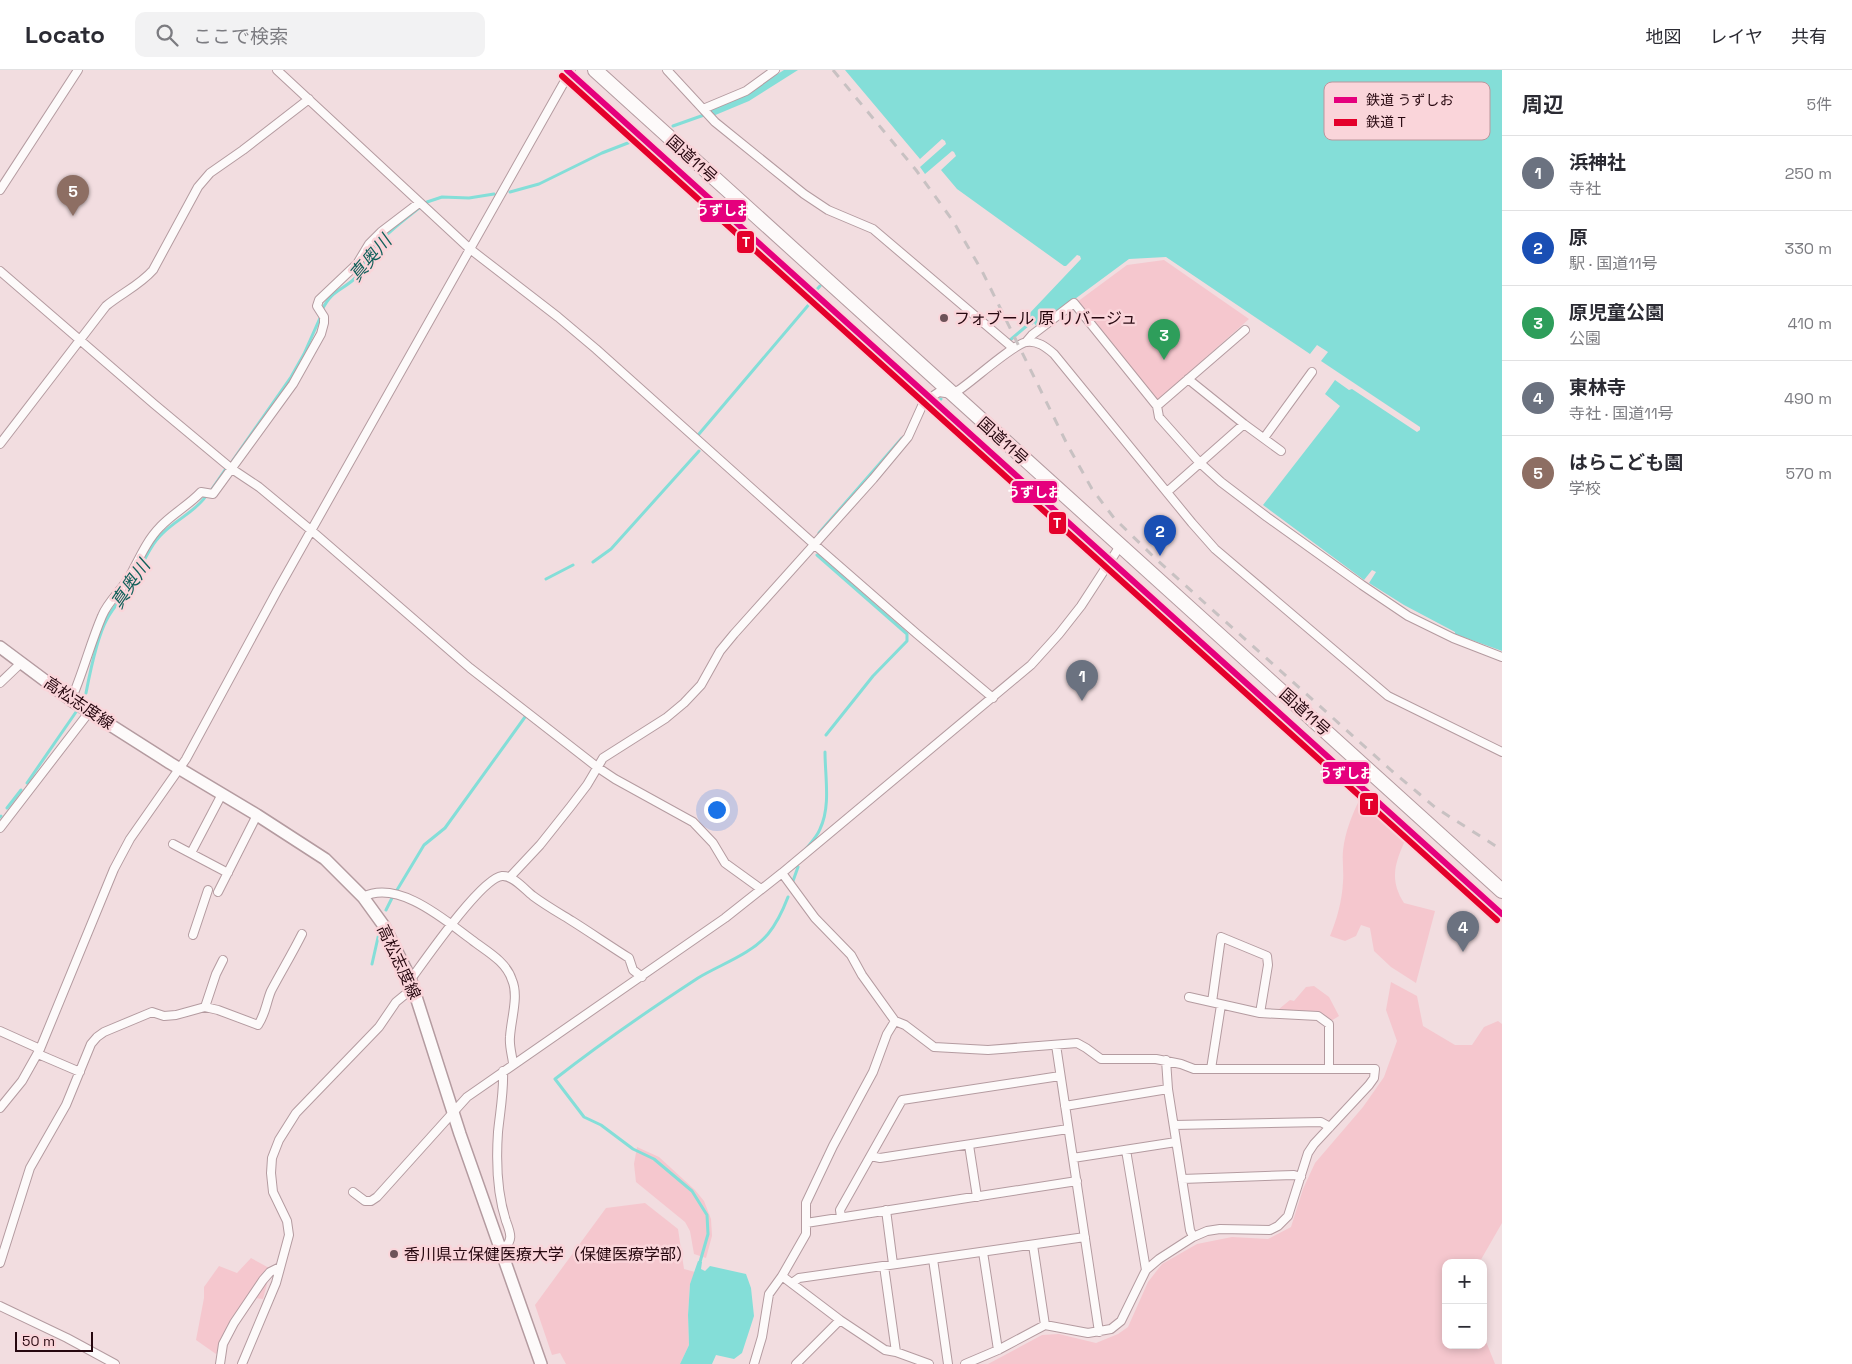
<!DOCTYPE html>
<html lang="ja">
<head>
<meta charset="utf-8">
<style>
	:root { --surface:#fff; --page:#f2f2f3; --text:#2b2b33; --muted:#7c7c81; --line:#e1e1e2; --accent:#b45309 }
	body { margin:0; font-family:"Space Grotesk","Noto Sans JP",sans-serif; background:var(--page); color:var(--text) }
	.controls { position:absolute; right:15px; bottom:15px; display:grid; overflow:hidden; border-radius:10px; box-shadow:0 2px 8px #0003 }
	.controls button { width:45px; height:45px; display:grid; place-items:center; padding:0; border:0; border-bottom:1px solid var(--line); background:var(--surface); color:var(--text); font:25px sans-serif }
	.scale { position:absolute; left:15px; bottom:12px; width:78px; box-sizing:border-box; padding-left:5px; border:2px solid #26070f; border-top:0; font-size:14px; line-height:18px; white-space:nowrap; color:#26070f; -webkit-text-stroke:4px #fad5da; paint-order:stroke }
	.you { position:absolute; left:716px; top:739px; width:18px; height:18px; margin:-12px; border:4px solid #fff; border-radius:50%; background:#1a73e8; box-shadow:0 0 0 8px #1a73e833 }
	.badge { display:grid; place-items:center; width:32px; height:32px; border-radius:50%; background:var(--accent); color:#fff; font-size:16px; font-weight:700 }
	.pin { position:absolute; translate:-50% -41px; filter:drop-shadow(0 1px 2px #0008) }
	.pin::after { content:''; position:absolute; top:26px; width:18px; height:15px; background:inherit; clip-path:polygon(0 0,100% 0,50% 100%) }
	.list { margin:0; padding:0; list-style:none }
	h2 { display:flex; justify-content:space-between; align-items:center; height:65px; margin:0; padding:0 20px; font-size:21px }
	h2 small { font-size:16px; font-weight:400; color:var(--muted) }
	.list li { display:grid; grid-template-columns:32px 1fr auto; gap:15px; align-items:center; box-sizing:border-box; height:75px; padding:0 20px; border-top:1px solid var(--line) }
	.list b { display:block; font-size:19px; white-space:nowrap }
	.list p { margin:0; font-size:16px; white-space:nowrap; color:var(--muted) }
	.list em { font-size:16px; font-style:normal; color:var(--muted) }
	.icon { flex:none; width:28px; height:28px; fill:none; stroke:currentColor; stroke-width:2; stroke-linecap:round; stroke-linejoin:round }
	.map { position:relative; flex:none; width:1502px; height:1294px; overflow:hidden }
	header { display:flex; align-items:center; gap:30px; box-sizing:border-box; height:70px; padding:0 25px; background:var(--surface); border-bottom:1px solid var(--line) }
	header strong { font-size:24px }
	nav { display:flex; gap:28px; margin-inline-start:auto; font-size:18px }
	.search { width:350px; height:45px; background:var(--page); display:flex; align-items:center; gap:12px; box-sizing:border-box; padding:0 18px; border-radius:10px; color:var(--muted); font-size:19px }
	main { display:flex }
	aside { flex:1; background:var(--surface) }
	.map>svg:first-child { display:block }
</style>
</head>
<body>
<header>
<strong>Locato</strong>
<div class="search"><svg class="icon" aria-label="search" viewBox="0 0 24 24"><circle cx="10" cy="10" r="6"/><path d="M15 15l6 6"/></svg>ここで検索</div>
<nav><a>地図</a><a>レイヤ</a><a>共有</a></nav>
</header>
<main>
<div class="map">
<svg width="1502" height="1294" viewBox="0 0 1502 1294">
	<rect width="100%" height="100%" fill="#f2dde0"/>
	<path fill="#f5c7ce" d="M 1164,190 L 1249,249 L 1158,330 L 1077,232 L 1127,195 Z
		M 1362,725 L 1407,766 C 1396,791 1388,808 1404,833 L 1435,841 L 1416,913 L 1391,897 L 1374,881 L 1370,858 L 1361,855 L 1356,866 L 1345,871 L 1330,866 C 1337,849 1342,831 1343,812 C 1344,802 1342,791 1343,781 C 1345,761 1353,742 1362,725 Z
		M 1391,912 L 1417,926 L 1423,956 L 1455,975 L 1472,975 L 1484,957 L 1498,951 L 1502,954 L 1502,1153 L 1479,1193 L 1446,1193 L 1446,1275 L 1483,1275 L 1483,1264 L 1495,1294 L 988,1294 L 1042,1265 L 1059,1264 L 1096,1273 L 1118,1264 L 1128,1257 L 1148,1212 L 1162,1194 L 1197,1174 L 1232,1167 L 1268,1169 L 1291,1157 L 1303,1119 L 1315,1093 L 1363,1037 L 1384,1007 L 1397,971 L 1386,940 Z
		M 1314,916 L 1329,927 L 1339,946 L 1331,951 L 1285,943 L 1279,939 L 1290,930 L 1294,931 L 1306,917 Z
		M 637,1077 L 659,1087 L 695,1120 L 704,1131 L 711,1149 L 712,1166 L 706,1188 L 694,1184 L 690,1161 L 685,1152 L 636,1112 L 634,1094 Z
		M 645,1133 L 678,1159 L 684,1199 L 695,1202 L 690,1214 L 688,1245 L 689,1275 L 680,1294 L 566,1294 L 560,1283 L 552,1285 L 535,1235 L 606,1138 Z
		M 251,1188 L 271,1199 L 263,1229 L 255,1228 L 216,1284 L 196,1270 L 204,1228 L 204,1217 L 219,1196 L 237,1203 Z"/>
	<path fill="#84ded8" d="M 784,0 L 798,0 L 749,31 L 713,46 L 708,41 L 744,25 Z
		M 845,0 L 1502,0 L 1502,581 L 1455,564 L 1455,562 L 1404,535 L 1369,513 L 1376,502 L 1372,500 L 1364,510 L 1263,435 L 1340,336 L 1325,324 L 1335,310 L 1349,320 L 1352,319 L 1417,362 L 1420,360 L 1420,357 L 1321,291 L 1328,282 L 1317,275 L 1310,284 L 1166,187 L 1129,189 L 1037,257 L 1034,253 L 1032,255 L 1027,246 L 1081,189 L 1080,186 L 1077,185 L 1066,196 L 1064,196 L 957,119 L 941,100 L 956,86 L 954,82 L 952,81 L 925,104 L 920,97 L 946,74 L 945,71 L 942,69 L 920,89 Z
		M 698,1191 L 702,1192 L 701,1199 L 705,1201 L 710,1196 L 746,1204 L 751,1218 L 754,1246 L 742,1283 L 734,1289 L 716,1285 L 712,1294 L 680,1294 L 689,1275 L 688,1245 L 690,1214 Z"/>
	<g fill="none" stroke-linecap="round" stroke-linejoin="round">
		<path stroke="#84ded8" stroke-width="3" d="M 673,56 L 704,45
			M 510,122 L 539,114 L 602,83 L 633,71
			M 427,132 L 442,127 L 469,128 L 494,124
			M 322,240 C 331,222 338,222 352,211 C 360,205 367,187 373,179 C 386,163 404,150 419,138
			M 1009,271 L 1030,253
			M 929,338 L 941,329
			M 699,364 L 811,232 L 811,226 L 820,216
			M 231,393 L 291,307 L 304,284 L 320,248
			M 212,419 L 225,400
			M 819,463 L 902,368
			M 817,485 L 907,564 L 907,571 L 873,606 L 826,665
			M 593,492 L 611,479 L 699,381
			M 546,509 L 573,495
			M 86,623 C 90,602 97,567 107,549 C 114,535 126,525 133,512 C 142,496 149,476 163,463 C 177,449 195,442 206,426
			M 27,713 L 76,642
			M 7,738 L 21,720
			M 0,747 L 1,746
			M 804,781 C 810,774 817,767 820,759 C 831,736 825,707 825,682
			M 793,811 L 798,797
			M 397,820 L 424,775 L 445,758 L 525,647
			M 386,840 L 392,828
			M 372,894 L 379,863
			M 700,1192 L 708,1164 L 707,1145 L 692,1121 L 654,1089 L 633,1079 L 601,1055 L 584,1047 L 555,1009 C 601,973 649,940 698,908 C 721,894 750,885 768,864 C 777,853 783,840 788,827"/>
		<defs>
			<path id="minor" d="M 277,0 L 470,179 L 558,247 L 596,279 L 815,475 L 917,564 L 993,628
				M 667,0 L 715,52 L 804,124 L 828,140 L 873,159 L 1013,278
				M 703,39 L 746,21 L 775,0
				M 0,120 L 78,0
				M 0,201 L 154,334 L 232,399 L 259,417 L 312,461 L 470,598 L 597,697 L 615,709 L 693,752 L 713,773 L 725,793 L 761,819
				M 1026,272 L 1032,265 L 1074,233 L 1157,336 L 1159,347 L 1199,392 L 1221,412 L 1267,447 L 1362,515 L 1408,546 L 1453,568 L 1502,587
				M 1188,309 L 1244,354 L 1281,381
				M 1157,336 L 1245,260
				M 1264,368 L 1312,302
				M 0,374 L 106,236 C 122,223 140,215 153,200 L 198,117 L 210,103 L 243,80 L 309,29
				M 1167,422 L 1244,354
				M 0,613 L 21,593
				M 71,630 C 83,603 90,574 102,546 C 108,531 122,520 130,506 C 139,489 147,470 160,457 C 172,444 189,435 201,422 L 213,424 L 293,314 L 321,264 L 324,253 L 324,247 L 317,236 L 319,230 L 357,194 L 369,174 L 381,162 L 419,133
				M 0,758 L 90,641
				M 173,774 L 228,803
				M 191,783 L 222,724
				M 782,803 L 815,848 L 851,885 L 862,905 L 895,951 L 905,955 L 934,977 L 988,980 L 1077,973 L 1086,978 L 1101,989 L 1156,989 L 1181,994 L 1194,999 L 1375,999 L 1374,1008 L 1369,1015 L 1314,1074 L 1308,1083 L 1288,1146 L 1278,1156 L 1270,1160 L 1220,1159 L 1207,1161 L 1193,1167 L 1159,1189 L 1146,1200 L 1121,1251 L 1111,1259 L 1088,1263 L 1045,1255 L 998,1280 L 965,1294
				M 510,807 L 540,775 L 571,736 L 587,715 L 603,688 L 666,648 L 684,633 L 701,615 L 720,581 L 734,564 L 873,409 L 908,367 L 922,336 L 930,328 L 939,322 L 952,324 L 959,320 C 974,310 1011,276 1026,272 C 1037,270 1046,277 1054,284 L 1192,453 L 1215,479 L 1388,626 L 1502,682
				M 218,822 L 257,745
				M 363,827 C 398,809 445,850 472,870 C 486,881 506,891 512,910 C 519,926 511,949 510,967 C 509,975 512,985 513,993
				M 193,865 L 208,820
				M 410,908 L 414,905 C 427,887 482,808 502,806 C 513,805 525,820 533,826 C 545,835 559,843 572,851 C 591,863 610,876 629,888 L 633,900 L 642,907
				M 1189,927 L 1260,943 L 1318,946 L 1329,954 L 1329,998
				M 1212,932 L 1221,867 L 1267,886 L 1268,895 L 1260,943
				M 205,937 L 216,904 L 223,890
				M 0,961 L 40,979
				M 1056,975 L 1099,1262
				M 38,984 L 80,1002
				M 1166,990 L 1168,1019 L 1190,1160 L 1193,1167
				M 1211,999 L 1221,935
				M 1065,1036 L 1168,1019
				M 0,1038 L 22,1011 L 40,979 L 114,799 L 130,769 L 186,689 L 277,521 L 571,0
				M 1174,1055 L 1321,1052 L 1330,1057
				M 969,1075 L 977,1127
				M 1126,1080 L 1146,1200
				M 871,1086 L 880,1088 L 1068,1059
				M 1073,1088 L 1176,1072
				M 1182,1109 L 1294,1105 L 1301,1107
				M 353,1122 L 365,1131 L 371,1131 L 377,1127 L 467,1027 L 725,848 L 782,803 L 1031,595 L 1059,564 L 1081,536 L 1120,476
				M 886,1140 L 893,1194
				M 841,1147 L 840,1140 L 902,1030 L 1060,1006
				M 806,1153 L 1077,1111
				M 1033,1175 L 1045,1255
				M 501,1181 C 514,1171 511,1164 506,1151 C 497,1123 496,1091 498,1062 C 500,1042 504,1021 503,1001
				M 983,1182 L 998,1280
				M 933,1189 L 948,1294
				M 0,1193 L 30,1098 L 66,1035 L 91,974 L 97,967 L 104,962 L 152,942 L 164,946 L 176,945 L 205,937 L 218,940 L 258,955 C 266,943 266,933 271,921 C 281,902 292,884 302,864
				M 884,1196 L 896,1282
				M 782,1206 L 840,1250 L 885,1280 L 896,1282 L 929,1294
				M 792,1213 L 799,1208 L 1085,1167
				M 0,1236 L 67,1268 L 115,1294
				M 220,1294 L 223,1274 L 234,1253 L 263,1210 L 270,1202 L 280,1197
				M 242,1294 L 276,1213 L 289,1165 L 287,1151 L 273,1122 L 271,1103 L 272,1088 L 279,1070 L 296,1043 L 379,957 L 396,932 L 407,923 L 415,921
				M 754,1294 L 762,1267 L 769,1224 L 782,1206 L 806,1164 L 806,1133 L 833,1076 L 873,1002 L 887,964 L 895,951
				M 796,1294 L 840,1250"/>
			<path id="secondary" d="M 0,577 L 71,630 L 170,693 L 257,745 L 325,789 L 363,827 L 384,856 L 410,908 L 460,1064 L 541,1294"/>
			<path id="trunk" d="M 595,0 L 1502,821"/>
		</defs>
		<use href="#minor" stroke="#b49ba0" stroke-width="10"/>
		<use href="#secondary" stroke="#b49ba0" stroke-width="14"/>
		<use href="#trunk" stroke="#b49ba0" stroke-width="16"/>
		<use href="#minor" stroke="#fdfafa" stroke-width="8"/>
		<use href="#secondary" stroke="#fdfafa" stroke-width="11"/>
		<use href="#trunk" stroke="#fdfafa" stroke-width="14"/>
		<path stroke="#c8c1c2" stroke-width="3" stroke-dasharray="9 9" stroke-linecap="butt" d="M 833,0 L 916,100 L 953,151 L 982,201 L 1067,374 L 1092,419 L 1114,448 L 1157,490 L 1392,701 L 1436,738 L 1502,780"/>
		<defs>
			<path id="rail-1" d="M 567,0 L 1502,844"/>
			<path id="rail-2" d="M 562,6 L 1497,850"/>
		</defs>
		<use href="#rail-1" stroke="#fad5da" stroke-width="10"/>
		<use href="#rail-2" stroke="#fad5da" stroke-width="10"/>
		<use href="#rail-1" stroke="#e5007d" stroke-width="6"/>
		<use href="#rail-2" stroke="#e4002b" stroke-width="6"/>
	</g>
	<g fill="#6d5258" stroke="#fad5da" stroke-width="2">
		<circle cx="944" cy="248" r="5"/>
		<circle cx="394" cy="1184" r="5"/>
	</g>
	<g text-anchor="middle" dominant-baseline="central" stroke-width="5" stroke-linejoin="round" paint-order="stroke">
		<g font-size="16" fill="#26070f" stroke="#fad5da">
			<text transform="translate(692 89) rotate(42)">国道11号</text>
			<text transform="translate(1003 371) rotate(42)">国道11号</text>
			<text transform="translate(79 633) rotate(34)">高松志度線</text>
			<text transform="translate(1305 642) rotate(42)">国道11号</text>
			<text transform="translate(399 892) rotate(65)">高松志度線</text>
		</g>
		<g font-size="16" fill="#26070f" stroke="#fad5da" text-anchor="start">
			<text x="954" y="248">フォブール 原 リバージュ</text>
			<text x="404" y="1184">香川県立保健医療大学（保健医療学部）</text>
		</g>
		<g font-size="18" font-style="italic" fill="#0f5f59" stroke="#fad5da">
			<text transform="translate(370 188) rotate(-50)">真奥川</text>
			<text transform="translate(130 514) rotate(-56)">真奥川</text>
		</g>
	</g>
	<rect x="1324" y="12" width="166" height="58" rx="8" fill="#fad5da" stroke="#ba979d" stroke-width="1"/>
	<rect x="1334" y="27" width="23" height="6" fill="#e5007d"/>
	<rect x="1334" y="49" width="23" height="7" fill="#e4002b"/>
	<g font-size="14" fill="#26070f">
		<text x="1366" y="35">鉄道 うずしお</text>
		<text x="1366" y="57">鉄道 T</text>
	</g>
	<g stroke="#fad5da" stroke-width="2">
		<rect x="699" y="129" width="48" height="24" rx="5" fill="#e5007d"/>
		<rect x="736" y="160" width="19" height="24" rx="5" fill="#e4002b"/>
		<rect x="1011" y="410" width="47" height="24" rx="5" fill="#e5007d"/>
		<rect x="1048" y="441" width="19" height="24" rx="5" fill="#e4002b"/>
		<rect x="1322" y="691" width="48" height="24" rx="5" fill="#e5007d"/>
		<rect x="1359" y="722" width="20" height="24" rx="5" fill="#e4002b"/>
	</g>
	<g font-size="14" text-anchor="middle" font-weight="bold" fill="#fff">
		<text x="723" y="145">うずしお</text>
		<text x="746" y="177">T</text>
		<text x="1034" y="427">うずしお</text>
		<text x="1057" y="458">T</text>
		<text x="1346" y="708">うずしお</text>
		<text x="1369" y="739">T</text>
	</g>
</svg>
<div class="controls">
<button>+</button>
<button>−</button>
</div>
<div class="scale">50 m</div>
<div class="you"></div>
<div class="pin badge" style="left:1082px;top:631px;background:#6b7280">1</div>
<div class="pin badge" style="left:1160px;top:486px;background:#1a4fb4">2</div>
<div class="pin badge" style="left:1164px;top:290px;background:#2e9e5b">3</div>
<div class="pin badge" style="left:1463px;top:882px;background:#6b7280">4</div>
<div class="pin badge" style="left:73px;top:146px;background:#8d6e63">5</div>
</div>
<aside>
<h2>周辺<small>5件</small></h2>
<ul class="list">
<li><span class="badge" style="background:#6b7280">1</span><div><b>浜神社</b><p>寺社</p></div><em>250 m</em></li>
<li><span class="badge" style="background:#1a4fb4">2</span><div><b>原</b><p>駅 · 国道11号</p></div><em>330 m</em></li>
<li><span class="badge" style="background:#2e9e5b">3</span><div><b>原児童公園</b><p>公園</p></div><em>410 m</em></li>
<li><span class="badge" style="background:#6b7280">4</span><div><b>東林寺</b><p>寺社 · 国道11号</p></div><em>490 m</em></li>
<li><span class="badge" style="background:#8d6e63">5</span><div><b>はらこども園</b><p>学校</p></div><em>570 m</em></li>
</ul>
</aside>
</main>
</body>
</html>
